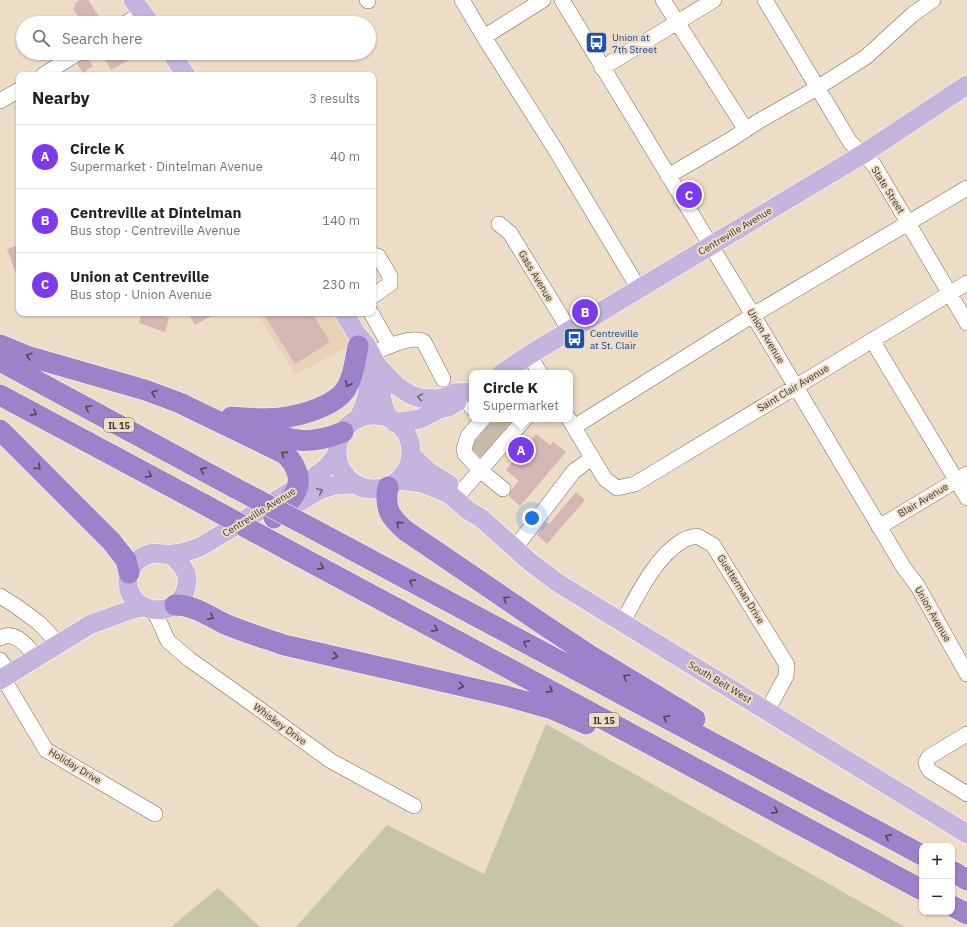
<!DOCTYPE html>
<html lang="en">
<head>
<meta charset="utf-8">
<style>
	:root { --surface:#fff; --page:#f2f2f2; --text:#202124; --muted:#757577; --line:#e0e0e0; --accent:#7c3aed }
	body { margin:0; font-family:"IBM Plex Sans",sans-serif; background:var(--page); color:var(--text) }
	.controls { position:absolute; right:12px; bottom:12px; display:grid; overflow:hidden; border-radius:8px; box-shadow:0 1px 3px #0004 }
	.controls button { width:36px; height:36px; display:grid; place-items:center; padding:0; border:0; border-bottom:1px solid var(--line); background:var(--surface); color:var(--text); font:20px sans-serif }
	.you { position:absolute; left:532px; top:518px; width:14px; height:14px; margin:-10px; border:3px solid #fff; border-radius:50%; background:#1a73e8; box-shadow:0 0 0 6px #1a73e833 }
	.badge { display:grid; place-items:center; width:26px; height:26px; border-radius:50%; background:var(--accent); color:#fff; font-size:13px; font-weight:700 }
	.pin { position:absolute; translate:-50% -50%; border:2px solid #fff; box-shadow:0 1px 4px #0006 }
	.popup { position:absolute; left:469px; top:370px; width:104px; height:52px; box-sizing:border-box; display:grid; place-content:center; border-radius:8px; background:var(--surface); filter:drop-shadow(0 1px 3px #0005); font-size:13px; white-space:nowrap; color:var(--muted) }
	.popup b { font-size:15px; color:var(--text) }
	.popup::after { content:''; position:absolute; left:50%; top:100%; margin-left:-8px; border:8px solid transparent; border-top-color:var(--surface) }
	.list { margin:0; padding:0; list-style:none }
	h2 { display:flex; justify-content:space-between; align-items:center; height:52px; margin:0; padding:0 16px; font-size:17px }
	h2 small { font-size:13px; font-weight:400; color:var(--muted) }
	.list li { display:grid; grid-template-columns:26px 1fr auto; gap:12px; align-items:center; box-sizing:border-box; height:64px; padding:0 16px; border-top:1px solid var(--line) }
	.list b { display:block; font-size:15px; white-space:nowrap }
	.list p { margin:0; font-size:13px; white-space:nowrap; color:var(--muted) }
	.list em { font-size:13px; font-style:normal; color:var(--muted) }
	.icon { flex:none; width:22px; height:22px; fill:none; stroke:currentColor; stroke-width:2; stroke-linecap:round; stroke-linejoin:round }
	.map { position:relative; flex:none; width:967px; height:927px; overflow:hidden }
	.search { position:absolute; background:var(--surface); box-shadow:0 1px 3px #0004; left:16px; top:16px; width:360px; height:44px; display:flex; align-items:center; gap:10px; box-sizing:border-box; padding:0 14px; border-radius:22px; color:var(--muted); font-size:15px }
	.panel { position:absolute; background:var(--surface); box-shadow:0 1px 3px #0004; left:16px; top:72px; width:360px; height:244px; border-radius:8px }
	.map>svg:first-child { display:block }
</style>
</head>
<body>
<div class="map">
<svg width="967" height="927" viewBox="0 0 967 927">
	<rect width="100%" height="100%" fill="#eddcc6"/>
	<path fill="#e8d2b6" d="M 257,313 L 332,313 L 346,334 L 350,345 L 295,375 Z"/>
	<path fill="#c5c6a8" d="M 546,724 L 905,927 L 296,927 L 387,825 L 484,874 Z
		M 218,888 L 260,927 L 171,927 Z"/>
	<path fill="#d4b6b3" d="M 80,0 L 88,0 L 101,19 L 95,23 L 83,23 L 73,9 L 76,6 L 74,4 Z
		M 111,53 L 128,53 L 131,59 L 111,70 L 103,57 Z
		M 87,56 L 93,66 L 83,73 L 77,64 Z
		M 19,245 L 19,279 L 18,279 L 7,249 Z
		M 142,313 L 164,313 L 163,316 L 169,318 L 165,332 L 139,323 Z
		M 188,313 L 217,313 L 195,325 Z
		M 263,313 L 312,313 L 330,342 L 295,364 Z
		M 494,419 L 513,419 L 480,457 L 473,450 L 476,440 Z
		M 536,434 L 550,445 L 553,442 L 566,452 L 520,506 L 509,496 L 512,489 L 519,481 L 506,470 L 513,461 L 511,460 L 526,441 L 529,443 Z
		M 576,492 L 585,500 L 547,544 L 537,535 L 546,522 L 549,524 Z"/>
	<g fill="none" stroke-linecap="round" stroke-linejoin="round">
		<path stroke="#c9baa7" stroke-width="15" stroke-dasharray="15 8" stroke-linecap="butt" d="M 502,419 L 508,425
			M 490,424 L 501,434
			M 482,433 L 494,442
			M 475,441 L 486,451"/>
		<defs>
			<path id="minor" d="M 367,0 L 368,1
				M 462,0 L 484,37 L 543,0
				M 562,0 L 753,315 L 904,568 L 917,585 L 967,674
				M 663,0 L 746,130
				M 765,0 L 850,142 L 874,165 L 967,323
				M 126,23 L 142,13
				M 484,37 L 555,149 L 639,289
				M 602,68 L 714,0
				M 43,75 L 78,53
				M 0,101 L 19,90
				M 668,176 L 730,140 L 759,121 L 817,88 L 866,57 L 913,14 L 933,0
				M 499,224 L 510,233 L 570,331
				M 373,255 L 378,256 L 390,276 L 390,284 L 373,296
				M 371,313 L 390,346
				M 872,340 L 967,498
				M 529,355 L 540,373
				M 363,357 C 376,352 413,333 424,342 L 443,379
				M 465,397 L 472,408
				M 483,419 L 468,436 L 464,449 L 465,454 L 480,470 L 503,489
				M 569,419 L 605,479 L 617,488 L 635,484 L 967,283
				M 574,427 L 753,315 L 967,188
				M 461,492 L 525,419
				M 879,527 L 967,474
				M 515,548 L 574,471 L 592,458
				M 0,596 L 16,606 L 39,623 L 59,644
				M 152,610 L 157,617 L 168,641 L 189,659 L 265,713 L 331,761 L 414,806
				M 622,623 C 637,596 655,557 682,541 C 686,538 693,537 697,536 L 713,545 L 787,665 L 786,676 L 767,711
				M 0,638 C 16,629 27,647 37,657
				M 0,660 L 10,674
				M 3,678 L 46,750 L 155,814
				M 967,734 L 929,757 L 926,762 L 927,766 L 930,771 L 967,794"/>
			<path id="major" d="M 133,0 L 150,23
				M 171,53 L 186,75
				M 344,313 L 356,333 L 365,343 L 377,365 L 380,377 L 382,400 L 387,417
				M 377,365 L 397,386 L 411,395 L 420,398 L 436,399 L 443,398 L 454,393 L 472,392
				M 502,373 L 529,355 L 863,154 L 967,85
				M337 452a37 37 0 1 1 74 0a37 37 0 1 1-74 0Z
				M 358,419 C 368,399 371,387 365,366
				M 395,423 L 420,419 L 439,409 L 449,407 L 457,402
				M 411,455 L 428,471 L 449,484
				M 399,480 L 422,483 L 449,494 L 469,511 L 481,518 L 530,562 L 558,583 L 967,834
				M 281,513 L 321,489 L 336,485 L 355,484
				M 171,555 C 177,560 183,566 186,573 C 188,578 187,584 186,588 C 179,619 131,616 128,584 C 127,574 132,564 141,558 C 154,549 160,556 173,554 C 183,553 193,550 202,546 L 314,477 L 327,467 L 337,454
				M 0,680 L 91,624 C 109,619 125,610 143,607"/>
			<path id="highway" d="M 0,345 L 27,356 L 145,390 L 180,403 L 285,454 C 298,466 304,484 291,499 C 289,502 285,504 282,507 C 279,510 277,514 274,518
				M 0,361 L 237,489
				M 0,395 L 207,506
				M 231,417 C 247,418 263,420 280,418 C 300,416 337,406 347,387 C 354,375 355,360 358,346
				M 0,430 L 111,541 L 126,560 L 129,573
				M 260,430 C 294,441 308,446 343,432
				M 388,487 C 384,509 390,517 406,531 L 547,627 L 591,656 L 695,719
				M 315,530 L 922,855
				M 286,549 L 922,890
				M 175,605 C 194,605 208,616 225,624 C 244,632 264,638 284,645 L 506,696 L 552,709 L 586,724
				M 952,871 L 967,880
				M 952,906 L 967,914"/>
		</defs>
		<use href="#minor" stroke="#7a6b57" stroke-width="16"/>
		<use href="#major" stroke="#fff" stroke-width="20"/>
		<use href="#highway" stroke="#fff" stroke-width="22"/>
		<use href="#minor" stroke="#fff" stroke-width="15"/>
		<use href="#major" stroke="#c4b5df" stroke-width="19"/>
		<use href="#highway" stroke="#9c83c9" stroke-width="21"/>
		<defs>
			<path id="highway-bridge" d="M 237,489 L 315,530
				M 207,506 L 286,549"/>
		</defs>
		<use href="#highway-bridge" stroke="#fff" stroke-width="22" stroke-linecap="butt"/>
		<use href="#highway-bridge" stroke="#9c83c9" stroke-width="21"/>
	</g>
	<defs><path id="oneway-chevron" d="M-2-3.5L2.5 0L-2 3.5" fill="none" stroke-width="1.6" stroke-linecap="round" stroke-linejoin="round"/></defs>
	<g stroke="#534852">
		<use href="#oneway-chevron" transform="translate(29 356) rotate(-162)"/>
		<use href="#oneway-chevron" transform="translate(348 384) rotate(115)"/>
		<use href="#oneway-chevron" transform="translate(154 393) rotate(-160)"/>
		<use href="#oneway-chevron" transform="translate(88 408) rotate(-152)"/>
		<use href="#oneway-chevron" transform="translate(34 413) rotate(28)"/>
		<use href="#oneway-chevron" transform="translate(284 454) rotate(-144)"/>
		<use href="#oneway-chevron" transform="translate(38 467) rotate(45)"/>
		<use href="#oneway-chevron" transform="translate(203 470) rotate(-152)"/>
		<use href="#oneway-chevron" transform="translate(149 475) rotate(28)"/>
		<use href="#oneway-chevron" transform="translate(399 524) rotate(-136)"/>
		<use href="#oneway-chevron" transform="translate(321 567) rotate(28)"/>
		<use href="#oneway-chevron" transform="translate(412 582) rotate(-152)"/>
		<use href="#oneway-chevron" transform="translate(506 599) rotate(-146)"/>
		<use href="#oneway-chevron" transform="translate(211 617) rotate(27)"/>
		<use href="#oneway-chevron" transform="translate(435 629) rotate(28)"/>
		<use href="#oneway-chevron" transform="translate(526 643) rotate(-152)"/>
		<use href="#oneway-chevron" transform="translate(335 656) rotate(13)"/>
		<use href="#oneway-chevron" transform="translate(626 677) rotate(-149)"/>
		<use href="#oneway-chevron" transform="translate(461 686) rotate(13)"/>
		<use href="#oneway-chevron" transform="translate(550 690) rotate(28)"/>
		<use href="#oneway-chevron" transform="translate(666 718) rotate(-152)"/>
		<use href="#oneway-chevron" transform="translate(775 811) rotate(28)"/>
		<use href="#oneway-chevron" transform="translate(888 837) rotate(-152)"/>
	</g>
	<g stroke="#726873">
		<use href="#oneway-chevron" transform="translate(420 397) rotate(-168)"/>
		<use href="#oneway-chevron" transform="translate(320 491) rotate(-25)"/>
	</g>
	<defs>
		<symbol id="bus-square" viewBox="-11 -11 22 22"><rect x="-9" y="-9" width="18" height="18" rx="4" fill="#1a4fb4" stroke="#eddcc6"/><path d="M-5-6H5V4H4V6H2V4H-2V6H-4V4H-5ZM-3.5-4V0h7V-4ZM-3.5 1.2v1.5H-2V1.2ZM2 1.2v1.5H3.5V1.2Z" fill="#fff"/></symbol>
	</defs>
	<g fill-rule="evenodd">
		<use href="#bus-square" x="584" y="30" width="25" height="25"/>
		<use href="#bus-square" x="562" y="326" width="25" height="25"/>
	</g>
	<g text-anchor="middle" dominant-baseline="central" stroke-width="4" stroke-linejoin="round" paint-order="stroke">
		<g fill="#eddcc6" stroke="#70665a" stroke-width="1">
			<rect x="104" y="418" width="30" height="14" rx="3"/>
			<rect x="589" y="713" width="30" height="14" rx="3"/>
		</g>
		<g font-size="9" font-weight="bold" fill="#3b342b">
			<text x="119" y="425">IL 15</text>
			<text x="604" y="720">IL 15</text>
		</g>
		<g font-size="10" fill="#164399" stroke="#eddcc6" text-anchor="start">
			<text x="612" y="37">Union at<tspan x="612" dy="12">7th Street</tspan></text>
			<text x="590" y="333">Centreville<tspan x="590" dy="12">at St. Clair</tspan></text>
		</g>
		<g font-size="10" fill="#3b342b" stroke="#eddcc6">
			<text transform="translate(888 190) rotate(58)">State Street</text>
			<text transform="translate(735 231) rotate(-31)">Centreville Avenue</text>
			<text transform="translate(536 276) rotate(59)">Gass Avenue</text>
			<text transform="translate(766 336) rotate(59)">Union Avenue</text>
			<text transform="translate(793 388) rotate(-31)">Saint Clair Avenue</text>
			<text transform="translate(923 500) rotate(-31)">Blair Avenue</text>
			<text transform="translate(259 512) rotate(-32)">Centreville Avenue</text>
			<text transform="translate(741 589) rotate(58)">Guetterman Drive</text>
			<text transform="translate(933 614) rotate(60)">Union Avenue</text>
			<text transform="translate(720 682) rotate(31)">South Belt West</text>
			<text transform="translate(280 724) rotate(36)">Whiskey Drive</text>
			<text transform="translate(75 766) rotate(31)">Holiday Drive</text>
		</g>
	</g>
</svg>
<div class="controls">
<button>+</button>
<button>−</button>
</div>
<div class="you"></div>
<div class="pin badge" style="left:521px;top:450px">A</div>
<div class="popup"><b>Circle K</b>Supermarket</div>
<div class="pin badge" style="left:585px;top:312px">B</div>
<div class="pin badge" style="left:689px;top:195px">C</div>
<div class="search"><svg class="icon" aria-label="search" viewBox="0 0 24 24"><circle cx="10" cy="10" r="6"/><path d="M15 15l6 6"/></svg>Search here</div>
<section class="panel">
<h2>Nearby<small>3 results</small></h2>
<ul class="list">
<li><span class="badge">A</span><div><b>Circle K</b><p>Supermarket · Dintelman Avenue</p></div><em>40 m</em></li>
<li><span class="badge">B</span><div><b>Centreville at Dintelman</b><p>Bus stop · Centreville Avenue</p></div><em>140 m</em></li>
<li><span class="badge">C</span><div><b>Union at Centreville</b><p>Bus stop · Union Avenue</p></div><em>230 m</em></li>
</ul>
</section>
</div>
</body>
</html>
